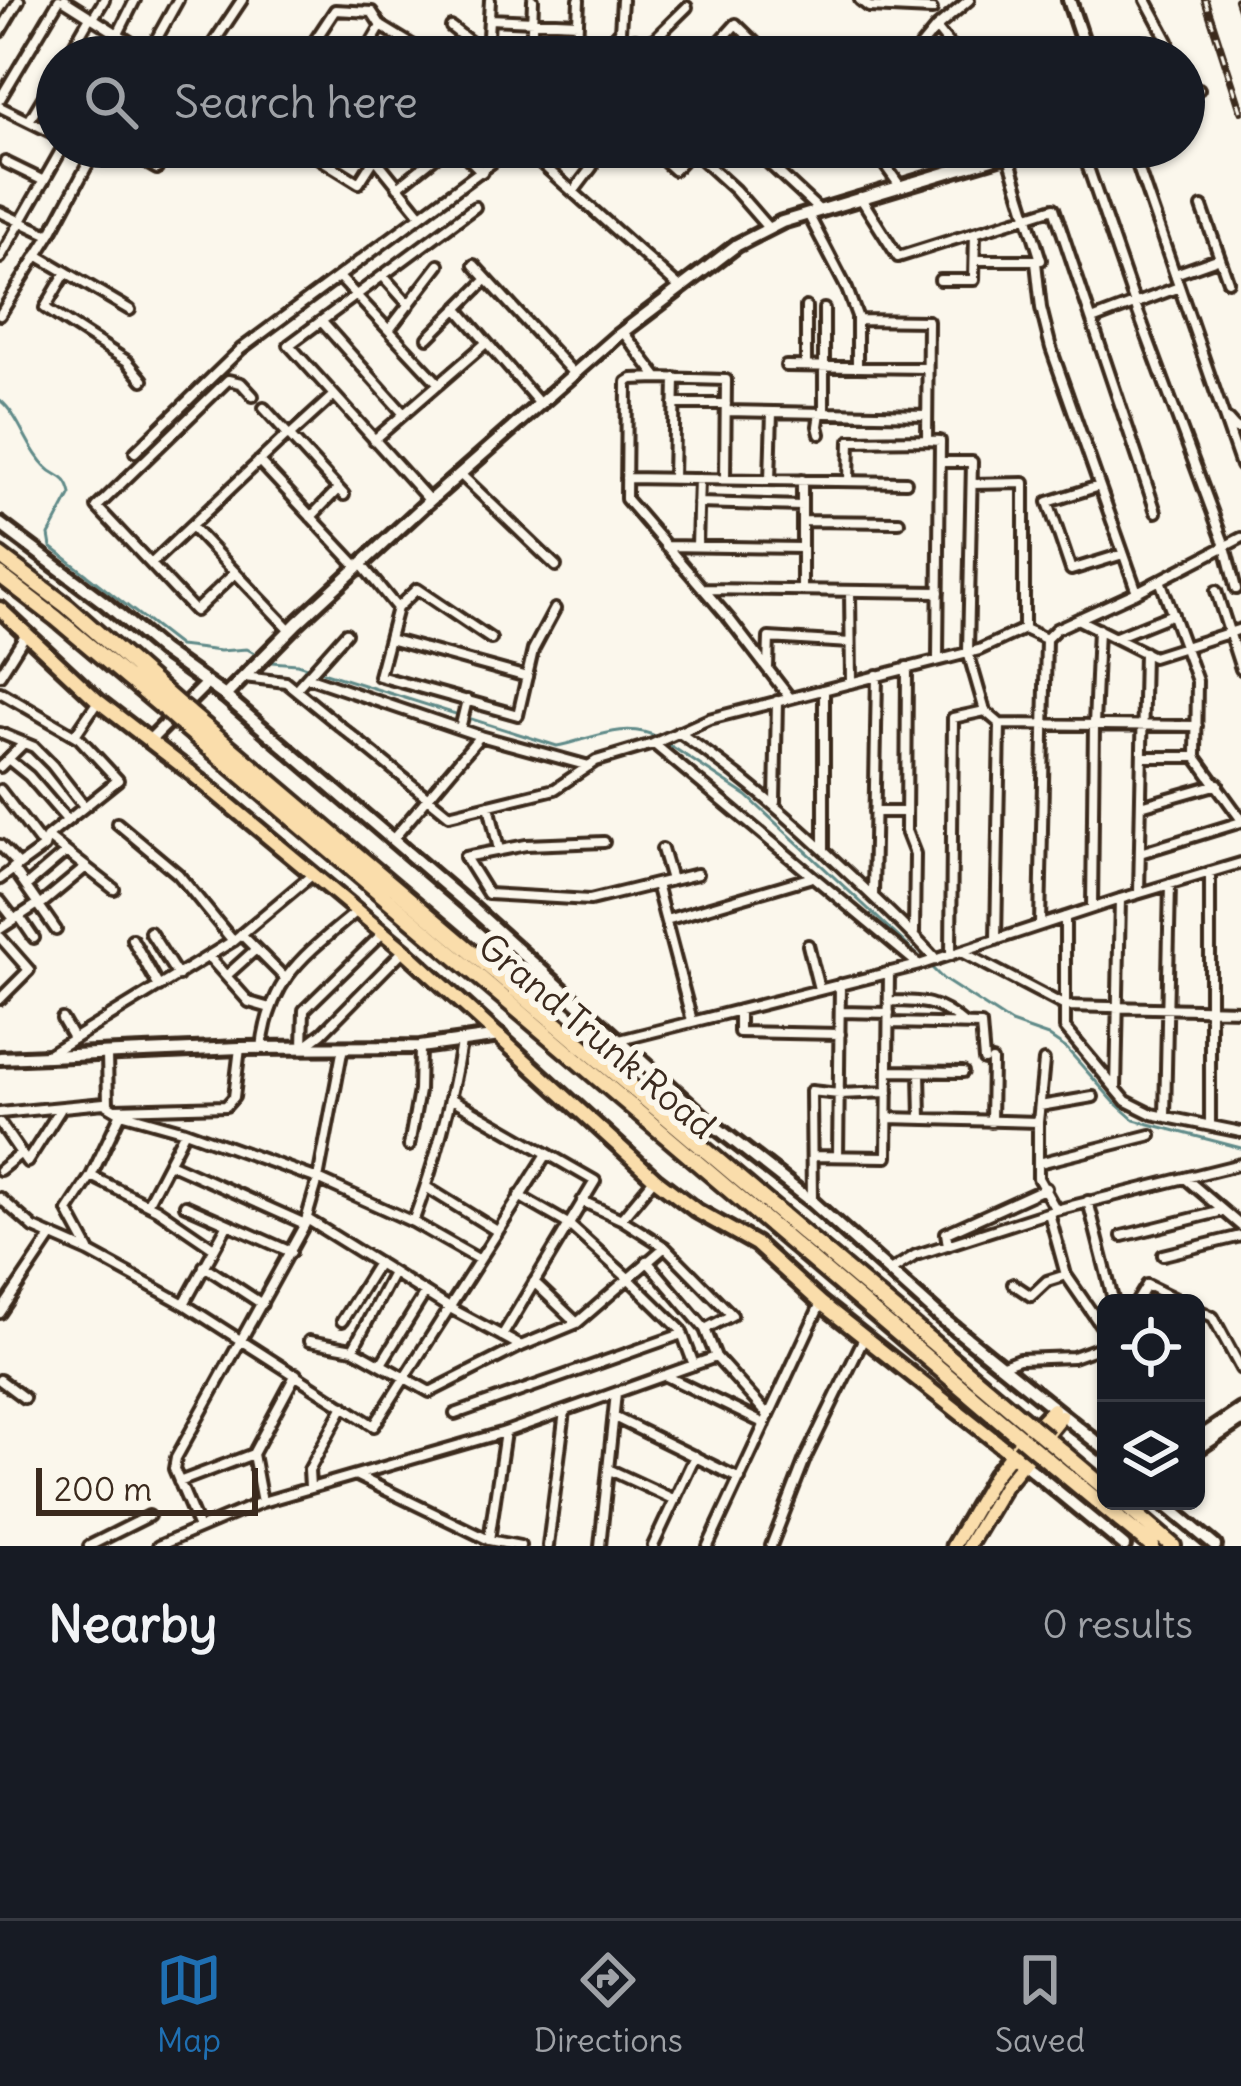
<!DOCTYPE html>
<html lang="en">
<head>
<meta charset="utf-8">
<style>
	:root { --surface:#171b24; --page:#20242c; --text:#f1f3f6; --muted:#9ea1a6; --line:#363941; --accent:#1f6fb2 }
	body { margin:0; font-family:Delius,sans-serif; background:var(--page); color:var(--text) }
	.controls { position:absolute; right:36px; bottom:36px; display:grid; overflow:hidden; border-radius:18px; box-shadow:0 3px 9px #0004 }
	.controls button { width:108px; height:108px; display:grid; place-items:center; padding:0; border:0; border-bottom:3px solid var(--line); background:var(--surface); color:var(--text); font:60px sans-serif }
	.scale { position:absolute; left:36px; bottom:30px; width:222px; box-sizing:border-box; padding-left:12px; border:6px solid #3b2a1e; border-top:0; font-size:33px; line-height:42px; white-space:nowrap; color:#3b2a1e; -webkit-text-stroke:9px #fbf7ec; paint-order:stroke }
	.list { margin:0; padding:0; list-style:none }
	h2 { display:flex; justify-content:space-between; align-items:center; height:156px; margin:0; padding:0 48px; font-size:51px }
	h2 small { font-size:39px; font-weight:400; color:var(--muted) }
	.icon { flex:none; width:66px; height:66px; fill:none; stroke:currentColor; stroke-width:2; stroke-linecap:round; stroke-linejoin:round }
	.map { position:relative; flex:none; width:1241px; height:1546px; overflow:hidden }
	.search { position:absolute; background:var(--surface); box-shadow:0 3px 9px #0004; left:36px; right:36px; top:36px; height:132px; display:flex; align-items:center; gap:30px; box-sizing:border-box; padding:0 42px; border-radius:66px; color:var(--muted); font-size:45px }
	.sheet { height:372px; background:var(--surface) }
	nav { display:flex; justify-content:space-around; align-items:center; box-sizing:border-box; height:168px; border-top:3px solid var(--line); background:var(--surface); font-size:33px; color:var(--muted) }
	nav a { display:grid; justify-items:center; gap:6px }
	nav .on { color:var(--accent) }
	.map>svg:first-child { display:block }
</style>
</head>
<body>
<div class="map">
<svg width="1241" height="1546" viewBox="0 0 1241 1546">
	<rect width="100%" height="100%" fill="#fbf7ec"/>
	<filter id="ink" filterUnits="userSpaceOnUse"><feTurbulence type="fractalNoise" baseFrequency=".00833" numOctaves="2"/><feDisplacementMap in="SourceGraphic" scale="24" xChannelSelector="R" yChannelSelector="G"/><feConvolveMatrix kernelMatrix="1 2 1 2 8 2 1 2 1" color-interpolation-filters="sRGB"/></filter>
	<g filter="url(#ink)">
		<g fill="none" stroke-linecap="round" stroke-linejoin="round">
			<path stroke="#618b89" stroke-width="3" d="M 0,400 C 21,418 26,447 45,466 C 57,479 66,473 71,494 L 49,535 L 51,547 L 179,646 L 220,651 L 247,649 L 271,662 L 297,664 L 557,746 C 590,740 624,720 657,737
				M 665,742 L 747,796 L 923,960
				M 930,966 L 943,979 L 1011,1023 L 1048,1036 L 1067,1049 L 1115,1103 L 1134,1120 L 1241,1148"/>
			<defs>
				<path id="minor" d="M 64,0 L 154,57
					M 579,0 L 577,44 L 590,57
					M 860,0 L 869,7 L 932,10
					M 1146,0 L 1168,41 L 1170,57
					M 93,18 L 104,0
					M 489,19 L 578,23
					M 451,27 L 487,55
					M 936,28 L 959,57
					M 0,32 L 19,0
					M 118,34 L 135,0
					M 635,39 L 654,57
					M 487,55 L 490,0
					M 147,56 L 178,0
					M 67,57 L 90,17
					M 114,57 L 124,38
					M 204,57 L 242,0
					M 304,57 L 335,10 L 372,12 L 381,26
					M 363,57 L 381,26 L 414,46
					M 531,57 L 533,0
					M 594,57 L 620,31 L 622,0
					M 636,57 L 687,7
					M 706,57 L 736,24 L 770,57
					M 912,57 L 936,28 L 969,0
					M 1184,94 L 1199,89
					M 0,99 L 59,0
					M 0,107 L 57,135
					M 29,121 L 57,74
					M 118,147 L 157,169
					M 301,147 L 359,183 L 382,147
					M 457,147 L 482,172
					M 523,147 L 680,288
					M 649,147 L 674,170 L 695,147
					M 688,147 L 735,190 L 769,229
					M 751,147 L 819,210
					M 872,147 L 900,186
					M 1081,147 L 1135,304 L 1225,546 L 1236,589
					M 1131,147 L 1241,466
					M 375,158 L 421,215
					M 5,162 L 44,181
					M 398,187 L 448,147
					M 573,192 L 592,167 L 592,162 L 578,147
					M 860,197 L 898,257 L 1054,208 L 1156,512
					M 1202,207 L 1228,281
					M 0,212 L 49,235
					M 808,214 L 847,289 L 857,316 L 857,367
					M 37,255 L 130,310
					M 0,258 L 63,147
					M 975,260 L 1041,260 L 1008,154
					M 1036,262 L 1041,308 L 1051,348 L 1137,592
					M 474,265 L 574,374
					M 66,272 L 45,308 L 127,361 L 143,380
					M 1175,274 L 1220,258
					M 383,276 L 409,305
					M 339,277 L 439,384
					M 940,280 L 974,280 L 975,233
					M 806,307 L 806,366
					M 457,308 L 540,404
					M 824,309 L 824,413
					M 0,315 L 51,233 L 97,147
					M 857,320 L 928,321 L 927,440 L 940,441 L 938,659
					M 1092,320 L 1179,287
					M 321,321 L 404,414
					M 389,330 L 439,265
					M 623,332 L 658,378 L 726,380 L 725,479
					M 428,338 L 486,280
					M 786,366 L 927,368
					M 658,378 L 632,379 L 627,382 L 626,499 L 730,620 L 790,698
					M 674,404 L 726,404
					M 264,408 L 344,495
					M 726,411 L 927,415
					M 820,413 L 818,426 L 820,434
					M 1228,420 L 1236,429 L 1241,428
					M 289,436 L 334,395
					M 374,440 L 486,343
					M 135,452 L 241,349 L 513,147
					M 259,461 L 358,567
					M 940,462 L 972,462 L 968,652 L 985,711 L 1000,724 L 996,940
					M 460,474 L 556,566
					M 626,478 L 906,482
					M 673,478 L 675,378
					M 770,480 L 772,412
					M 802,480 L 802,590
					M 849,481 L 850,441 L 927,440
					M 972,484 L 1024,483 L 1024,629
					M 1099,486 L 1048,502 L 1071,570 L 1123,554
					M 430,501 L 289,345 L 475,207
					M 698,503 L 802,506
					M 311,517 L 338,489
					M 802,521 L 899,522
					M 191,526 L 290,630
					M 666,546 L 802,548
					M 697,546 L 699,479
					M 151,564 L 288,434
					M 361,564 L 397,608 L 379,676 L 518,715 L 533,650 L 555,609
					M 235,573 L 195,611 L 97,507 L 228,380 L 241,383 L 253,396
					M 1160,580 L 1197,681 L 1196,757 L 1241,819
					M 703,589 L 939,592
					M 850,591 L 851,683
					M 1216,591 L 1241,669
					M 397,608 L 417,589 L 491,639
					M 1079,620 L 1153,657 L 1241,629
					M 1116,637 L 1173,614
					M 389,639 L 527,677
					M 768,667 L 769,638 L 850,643
					M 907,667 L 906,831 L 915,854 L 914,933
					M 0,675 L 27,632
					M 244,677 L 286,682 L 449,815 L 555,789 L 596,761 L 653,744 L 709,719 L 979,650 L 1024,629 L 1046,639
					M 307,677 L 480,736 L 589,766
					M 296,689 L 346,633
					M 0,692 L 79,738 L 118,780 L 47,837 L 44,847 L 0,879
					M 1000,724 L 1197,726
					M 460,729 L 467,700
					M 678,732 C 743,776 793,821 850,875 C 879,902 909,930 936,960
					M 0,733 L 34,747 L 52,765 L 84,806
					M 75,735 L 98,701
					M 654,744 L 919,965
					M 1142,757 L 1196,757
					M 8,759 L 29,776 L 67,820
					M 0,767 L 24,743
					M 0,790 L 43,846
					M 775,802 L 777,701
					M 489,805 L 499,850
					M 1141,806 L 1218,784
					M 874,812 L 906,812
					M 117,823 L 178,874 L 233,941
					M 47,837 L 114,889
					M 393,839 L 480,736
					M 604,842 L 526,845 L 465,857 L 488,894 L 590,900 L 697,874
					M 0,845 L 18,864
					M 662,849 L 671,880
					M 824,850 L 824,690
					M 1140,853 L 1241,822
					M 13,868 L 56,930
					M 656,884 L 692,1021
					M 26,886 L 66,852
					M 1139,893 L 1144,652
					M 873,896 L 877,675
					M 0,901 L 14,919
					M 39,906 L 86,867
					M 1092,908 L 1094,725 L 1098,629
					M 19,916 L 34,938
					M 1065,917 L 1065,1028 L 1126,1101 L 1152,1114 L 1241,1132
					M 666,920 L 809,878
					M 1040,925 L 1046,639 L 1056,629 L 1137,592 L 1241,538
					M 0,929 L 38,904
					M 150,932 L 178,976
					M 241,934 L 285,978
					M 0,937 L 29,970 L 0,999
					M 132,939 L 159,987
					M 808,945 L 819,989
					M 962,952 L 1065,1006 L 1241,1010
					M 951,955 L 953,718 L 985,711
					M 209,957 L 249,1002 L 270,1008
					M 226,976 L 256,949
					M 890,1001 C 923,1001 938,1001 964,1024
					M 739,1010 L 739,1032 L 840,1034
					M 840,1012 L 889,1013
					M 62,1019 L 73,1038
					M 889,1023 L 981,1025 L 984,1060
					M 620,1040 L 919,965 L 1120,899 L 1241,863
					M 306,1045 L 322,1033 L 404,950
					M 303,1047 L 304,1010 L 382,934
					M 262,1048 C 270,977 305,955 356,912
					M 107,1054 L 108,1105
					M 47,1055 L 233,941 L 312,875
					M 1044,1061 L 1038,1122 L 1038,1178 L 1056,1210
					M 888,1071 L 963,1072
					M 920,1072 L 921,1119
					M 1116,1089 L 1120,899
					M 452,1099 L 595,1181 L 502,1336
					M 1040,1106 L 1093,1097
					M 115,1109 L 226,1106 L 234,1097 L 240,1048
					M 0,1113 L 104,1103 L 121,1113 L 185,1131 L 318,1179 L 413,1222 L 478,1259
					M 1165,1116 L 1170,884
					M 888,1118 L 1038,1122
					M 991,1122 L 992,1061
					M 0,1123 L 27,1162 L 60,1110
					M 1210,1125 L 1210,872
					M 409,1146 L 419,1091 L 420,1047
					M 812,1156 L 887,1157 L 889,972
					M 838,1156 L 840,984
					M 169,1163 L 305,1224
					M 1039,1163 L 1151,1135
					M 0,1170 L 21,1153
					M 91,1176 L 157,1209 L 214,1248
					M 1185,1178 L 1241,1226
					M 426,1187 L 497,1231
					M 519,1196 L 568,1224 L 628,1278 L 681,1330 L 694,1365
					M 0,1198 L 34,1228 L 89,1252 L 184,1304 L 374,1426 L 547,1154
					M 582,1201 L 621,1219 L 665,1247 L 732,1315 L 705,1329
					M 1088,1201 L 1114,1303
					M 812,1202 L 811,1091 L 839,1094 L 888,1092
					M 147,1204 L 185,1131
					M 185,1205 L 291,1252
					M 1049,1213 L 1066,1275 L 1106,1333
					M 307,1219 L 448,1307 L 521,1346
					M 621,1219 L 654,1179
					M 413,1222 C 435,1163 451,1105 461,1043
					M 1122,1236 L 1223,1211
					M 948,1245 L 946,1233 L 1046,1188
					M 89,1250 L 68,1211 L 91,1176 L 121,1113
					M 1163,1255 L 1241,1236
					M 647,1261 L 705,1329 L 716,1357 L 768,1415
					M 204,1266 L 262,1304
					M 890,1271 L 916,1255 L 1056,1210 L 1241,1164
					M 534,1282 L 577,1323
					M 1013,1284 L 1031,1296 L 1047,1281 L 1066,1275
					M 1136,1303 L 1147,1285 L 1184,1303
					M 184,1304 L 228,1224
					M 1196,1309 L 1213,1317 L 1241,1369
					M 0,1313 L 51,1237
					M 342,1321 L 378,1263
					M 309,1341 L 353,1349 L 430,1392 L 521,1346 L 577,1323 L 665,1247
					M 353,1349 L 393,1273
					M 381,1364 L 425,1293
					M 1003,1365 L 1019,1359 L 1073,1357 L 1106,1345
					M 666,1376 L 765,1424
					M 0,1380 L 24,1398
					M 455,1414 L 682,1334
					M 614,1417 L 740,1479
					M 608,1469 L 675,1500
					M 357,1476 L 489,1540 L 520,1546
					M 179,1482 L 253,1454
					M 310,1487 L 309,1470 L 344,1406
					M 262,1502 L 253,1454 L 296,1374
					M 199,1528 L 174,1469 L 176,1458 L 305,1224 L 318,1179 L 343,1047
					M 489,1540 L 505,1432
					M 89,1546 L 149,1516
					M 158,1546 L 262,1502 L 505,1432 L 716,1357
					M 548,1546 L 565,1411
					M 600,1546 L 616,1393
					M 653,1546 L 695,1456
					M 708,1546 L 821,1303
					M 771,1546 L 805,1459 L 864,1338"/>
				<path id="tertiary" d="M 1069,0 L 1088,57
					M 0,524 L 105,603 L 162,651 L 225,696 L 472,908 L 707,1120 L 812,1202 L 938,1315 L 1106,1450
					M 225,696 L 297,623 L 427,503 L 616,337 L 737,245 L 782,222 L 1032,147
					M 149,741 L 207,683
					M 0,1058 L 240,1048 L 420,1047 L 500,1036
					M 1196,1440 L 1241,1410
					M 1196,1450 L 1241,1420
					M 1022,1462 L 1124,1546
					M 1161,1501 L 1215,1546"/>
				<path id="primary" d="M 0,609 L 98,701 L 190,772 L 404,950 L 655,1179 L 697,1211 L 756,1244 L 821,1303 L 1022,1462
					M 953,1546 L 993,1477 L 1018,1445 L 1053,1409
					M 968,1546 L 1004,1486 L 1061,1416"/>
				<path id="trunk" d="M 0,556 L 67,606 L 178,704
					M 0,575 L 56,618 L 168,712
					M 188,712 L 1030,1425
					M 178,721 L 1020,1437
					M 1047,1439 L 1106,1489
					M 1039,1453 L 1096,1500
					M 1131,1510 L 1173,1546
					M 1120,1520 L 1152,1546"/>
			</defs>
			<use href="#minor" stroke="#3b2a1e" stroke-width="16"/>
			<use href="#tertiary" stroke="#3b2a1e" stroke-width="20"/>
			<use href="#primary" stroke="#3b2a1e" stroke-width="21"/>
			<use href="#trunk" stroke="#3b2a1e" stroke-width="22"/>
			<use href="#minor" stroke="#fbf7ec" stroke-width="8"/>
			<use href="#tertiary" stroke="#fbf7ec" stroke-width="10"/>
			<use href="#primary" stroke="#faddab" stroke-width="12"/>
			<use href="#trunk" stroke="#faddab" stroke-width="14"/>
			<defs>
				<path id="rail" d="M 1205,0 L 1241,111
					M 1237,0 L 1241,12"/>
			</defs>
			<use href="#rail" stroke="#3b2a1e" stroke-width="8"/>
			<use href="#rail" stroke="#fbf7ec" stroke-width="3" stroke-dasharray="9" stroke-linecap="butt"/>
			<defs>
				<path id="trunk-bridge" d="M 178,704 L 188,712
					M 168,712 L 178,721
					M 1030,1425 L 1047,1439
					M 1020,1437 L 1039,1453
					M 1096,1500 L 1120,1520
					M 1121,1501 L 1131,1510"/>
			</defs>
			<use href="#trunk-bridge" stroke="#3b2a1e" stroke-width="22" stroke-linecap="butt"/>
			<use href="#trunk-bridge" stroke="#faddab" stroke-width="14"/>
		</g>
	</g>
	<g text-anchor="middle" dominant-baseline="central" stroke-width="12" stroke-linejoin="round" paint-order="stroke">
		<g font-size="36" fill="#3b2a1e" stroke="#fbf7ec">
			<text transform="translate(597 1036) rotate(40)">Grand Trunk Road</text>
		</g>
	</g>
</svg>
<div class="controls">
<button><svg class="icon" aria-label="locate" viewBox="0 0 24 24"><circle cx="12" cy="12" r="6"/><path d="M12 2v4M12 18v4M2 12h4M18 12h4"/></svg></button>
<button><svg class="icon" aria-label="layers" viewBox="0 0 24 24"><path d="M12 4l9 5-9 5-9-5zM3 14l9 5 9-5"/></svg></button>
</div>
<div class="scale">200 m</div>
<div class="search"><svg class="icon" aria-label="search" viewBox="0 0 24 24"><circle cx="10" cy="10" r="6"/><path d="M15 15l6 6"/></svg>Search here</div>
</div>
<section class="sheet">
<h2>Nearby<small>0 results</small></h2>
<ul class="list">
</ul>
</section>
<nav>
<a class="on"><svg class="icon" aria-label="map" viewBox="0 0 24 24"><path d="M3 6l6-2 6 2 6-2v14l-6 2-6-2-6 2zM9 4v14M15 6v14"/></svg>Map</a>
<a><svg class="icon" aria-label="directions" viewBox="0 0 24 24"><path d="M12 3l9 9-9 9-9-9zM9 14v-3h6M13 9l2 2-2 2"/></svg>Directions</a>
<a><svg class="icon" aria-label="saved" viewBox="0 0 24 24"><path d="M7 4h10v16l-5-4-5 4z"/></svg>Saved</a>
</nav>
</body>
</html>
